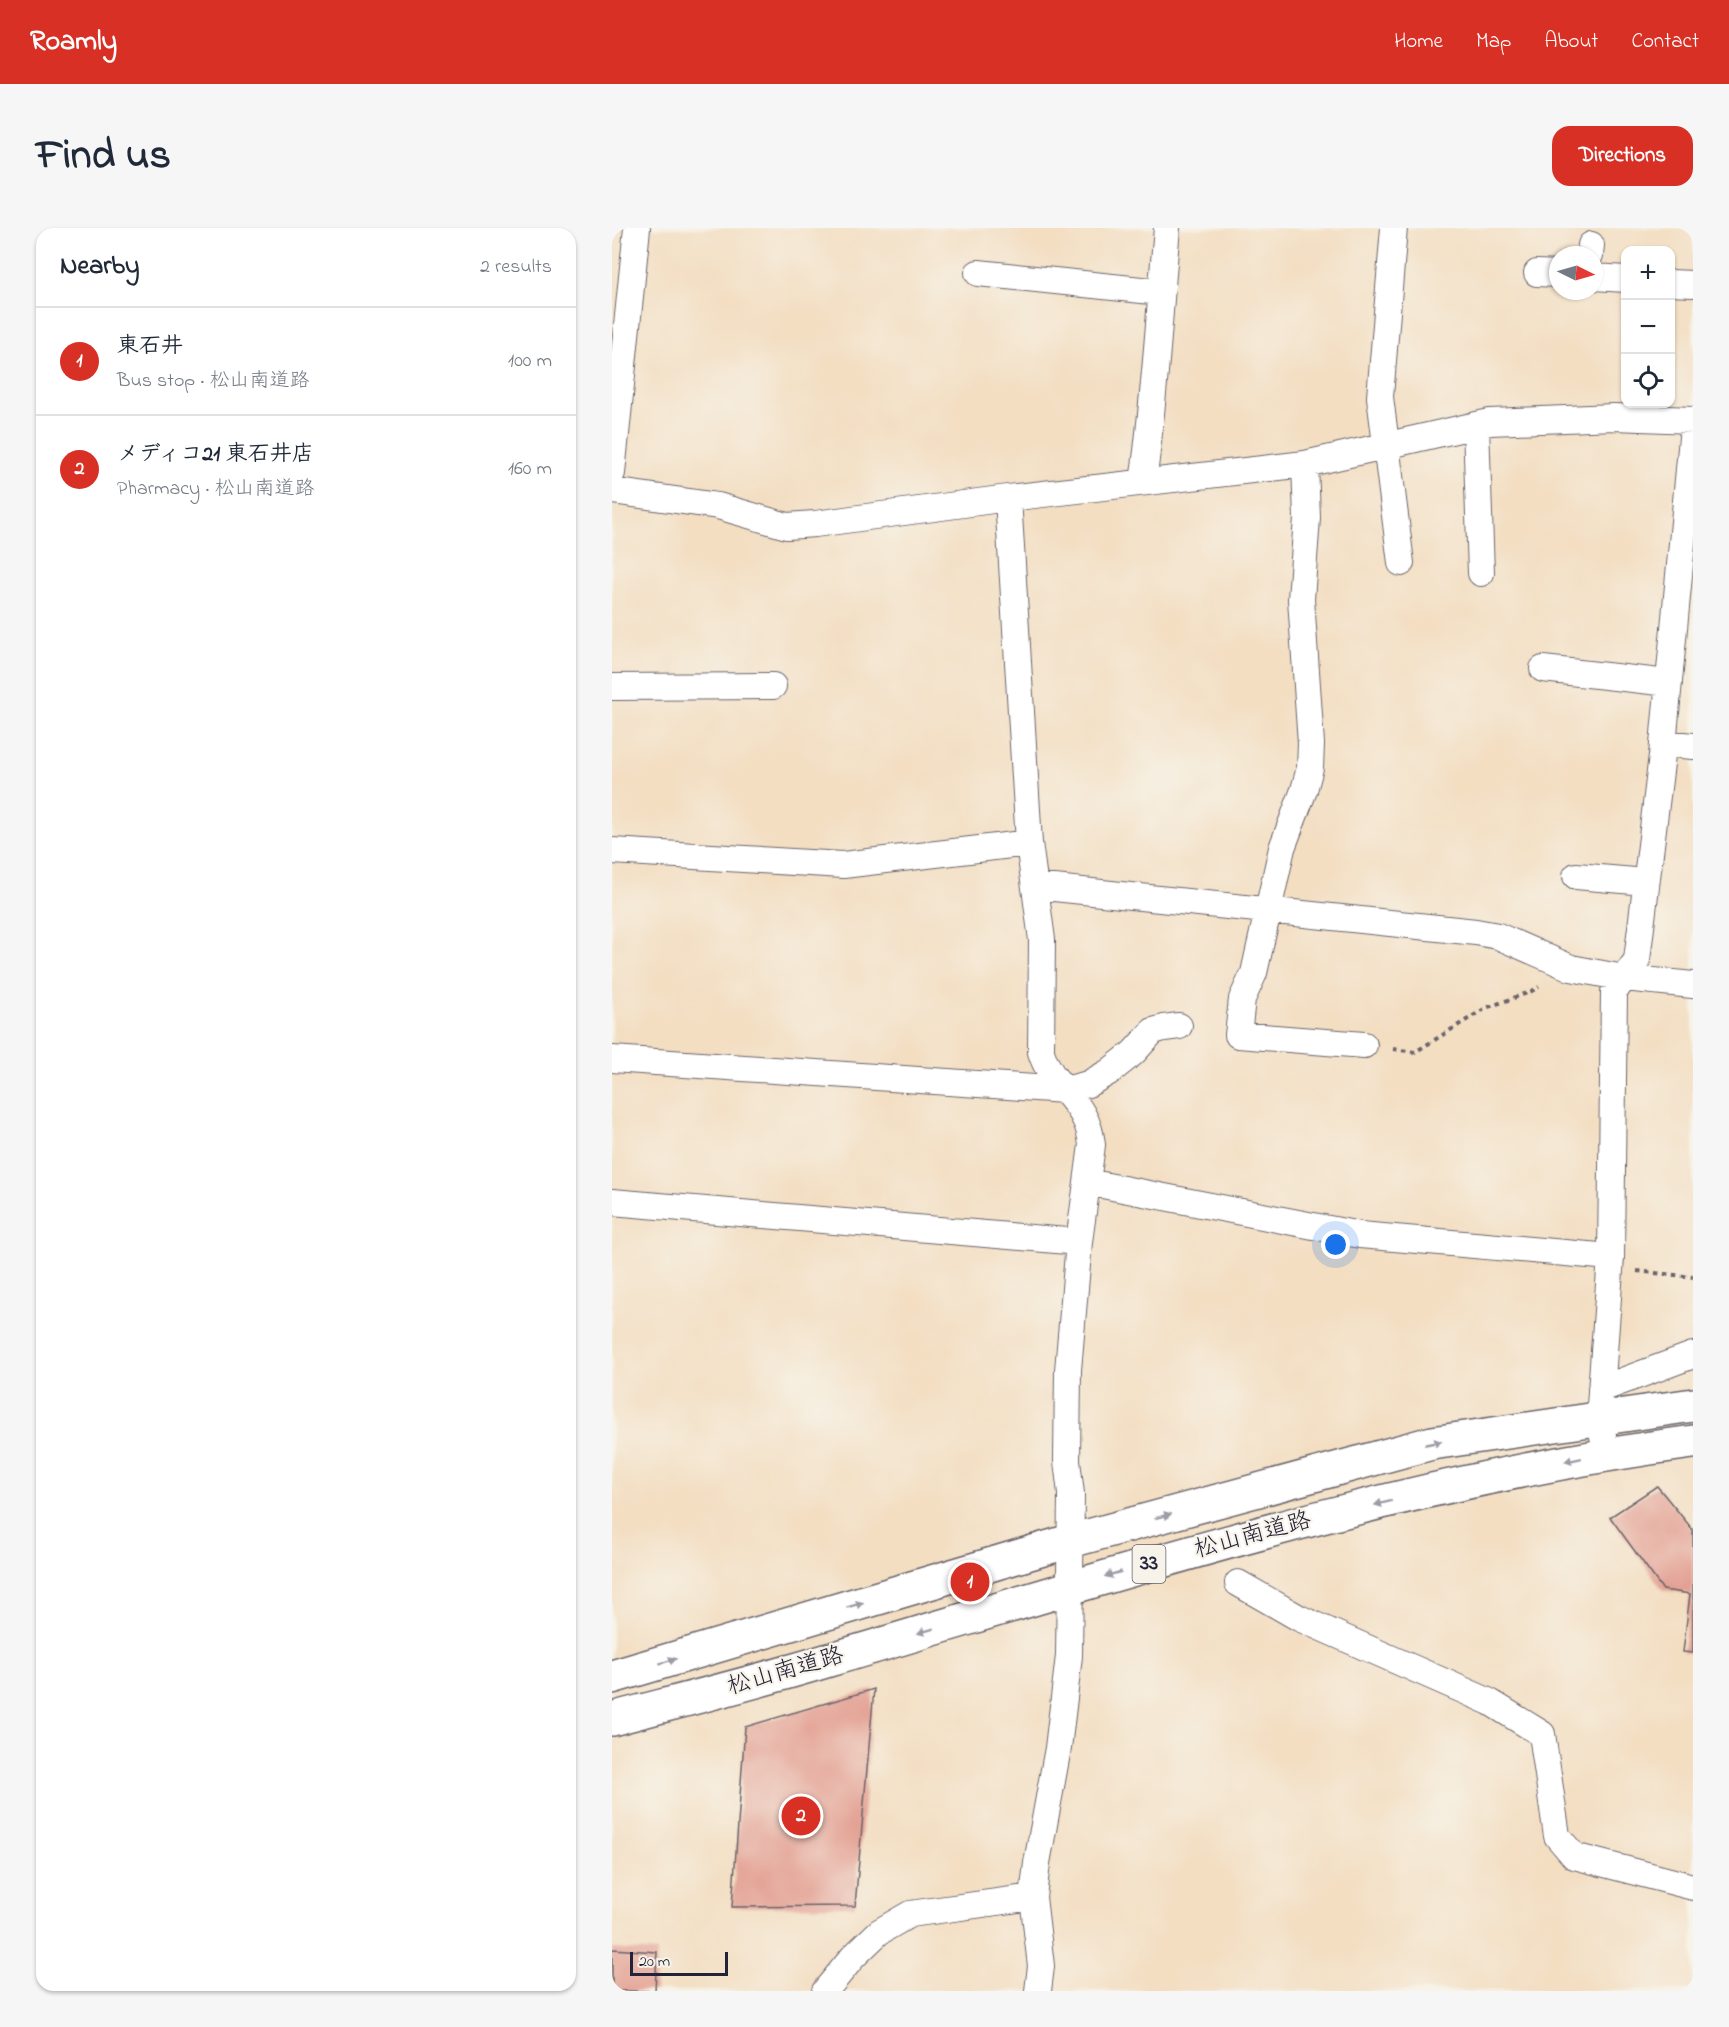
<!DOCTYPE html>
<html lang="en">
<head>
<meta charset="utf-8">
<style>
	:root { --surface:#fff; --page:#f6f6f7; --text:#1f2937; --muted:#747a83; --line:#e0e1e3; --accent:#d93025 }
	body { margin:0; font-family:"Indie Flower","Klee One",sans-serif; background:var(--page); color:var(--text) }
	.controls { position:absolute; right:18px; top:18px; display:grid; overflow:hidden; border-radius:12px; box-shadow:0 2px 4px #0004 }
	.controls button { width:54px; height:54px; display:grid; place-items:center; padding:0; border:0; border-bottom:2px solid var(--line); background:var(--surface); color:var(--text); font:30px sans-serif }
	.compass { position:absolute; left:937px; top:18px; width:54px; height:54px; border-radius:50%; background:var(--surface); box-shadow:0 2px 4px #0004; rotate:95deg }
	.scale { position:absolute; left:18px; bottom:15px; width:98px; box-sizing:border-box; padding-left:6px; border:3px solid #22223b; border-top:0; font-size:16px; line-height:21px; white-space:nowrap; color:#22223b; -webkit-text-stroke:4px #f7f3e8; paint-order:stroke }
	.you { position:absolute; left:724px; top:1017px; width:21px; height:21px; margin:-15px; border:4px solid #fff; border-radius:50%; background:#1a73e8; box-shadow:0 0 0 9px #1a73e833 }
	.badge { display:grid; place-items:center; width:39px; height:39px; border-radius:50%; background:var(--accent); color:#fff; font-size:20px; font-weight:700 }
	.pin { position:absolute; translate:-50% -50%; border:3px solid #fff; box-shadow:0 2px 6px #0006 }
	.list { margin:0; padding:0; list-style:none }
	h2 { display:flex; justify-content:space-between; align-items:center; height:78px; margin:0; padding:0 24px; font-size:26px }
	h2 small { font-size:20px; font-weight:400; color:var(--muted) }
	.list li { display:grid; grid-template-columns:39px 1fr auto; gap:18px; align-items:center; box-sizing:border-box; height:108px; padding:0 24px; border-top:2px solid var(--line) }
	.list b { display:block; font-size:22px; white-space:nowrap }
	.list p { margin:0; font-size:20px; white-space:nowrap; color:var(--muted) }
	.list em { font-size:20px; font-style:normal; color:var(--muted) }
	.icon { flex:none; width:33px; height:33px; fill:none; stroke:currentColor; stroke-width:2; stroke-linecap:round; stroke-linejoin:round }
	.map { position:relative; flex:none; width:1081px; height:1763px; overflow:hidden; border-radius:18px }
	header { display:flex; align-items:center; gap:36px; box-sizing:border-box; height:84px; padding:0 30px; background:var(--accent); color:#fff }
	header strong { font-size:28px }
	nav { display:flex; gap:33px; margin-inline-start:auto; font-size:21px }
	.intro { display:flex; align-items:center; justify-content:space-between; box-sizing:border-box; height:144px; padding:0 36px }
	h1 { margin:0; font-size:42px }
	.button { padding:15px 27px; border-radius:18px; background:var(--accent); color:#fff; font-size:21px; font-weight:700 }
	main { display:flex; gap:36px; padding:0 36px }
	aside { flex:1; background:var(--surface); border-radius:18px; box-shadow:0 2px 4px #0004 }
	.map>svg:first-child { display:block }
</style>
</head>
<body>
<header>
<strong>Roamly</strong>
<nav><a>Home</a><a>Map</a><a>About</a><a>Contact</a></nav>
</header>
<div class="intro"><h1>Find us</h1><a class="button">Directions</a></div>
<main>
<aside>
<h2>Nearby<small>2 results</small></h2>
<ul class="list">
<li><span class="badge">1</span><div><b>東石井</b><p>Bus stop · 松山南道路</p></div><em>100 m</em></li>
<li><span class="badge">2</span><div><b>メディコ21 東石井店</b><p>Pharmacy · 松山南道路</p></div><em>160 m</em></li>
</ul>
</aside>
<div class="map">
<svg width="1081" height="1763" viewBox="0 0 1081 1763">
	<rect width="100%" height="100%" fill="#f7f3e8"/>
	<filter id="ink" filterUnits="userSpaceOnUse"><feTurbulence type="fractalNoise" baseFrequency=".0167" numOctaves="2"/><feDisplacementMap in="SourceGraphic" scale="12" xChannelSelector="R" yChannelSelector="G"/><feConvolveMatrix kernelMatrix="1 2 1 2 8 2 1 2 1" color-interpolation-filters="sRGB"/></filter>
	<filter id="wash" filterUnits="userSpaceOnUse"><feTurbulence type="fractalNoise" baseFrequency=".008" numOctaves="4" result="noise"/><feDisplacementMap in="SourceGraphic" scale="24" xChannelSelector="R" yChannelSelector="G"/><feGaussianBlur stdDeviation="1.35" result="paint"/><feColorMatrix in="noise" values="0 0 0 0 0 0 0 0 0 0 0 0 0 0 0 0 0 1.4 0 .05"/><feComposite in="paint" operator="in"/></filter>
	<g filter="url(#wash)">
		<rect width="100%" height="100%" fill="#f3dec2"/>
		<g id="blocks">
			<path fill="#e3a093" d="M 1045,1258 L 1081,1302 L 1081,1425 L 1071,1424 L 1078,1366 L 1051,1362 L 998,1289 Z
				M 262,1461 L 243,1678 L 120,1679 L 133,1499 Z
				M 0,1721 L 45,1724 L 43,1763 L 0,1763 Z"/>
		</g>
	</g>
	<g filter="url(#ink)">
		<use href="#blocks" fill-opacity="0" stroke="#6b646a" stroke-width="1.5"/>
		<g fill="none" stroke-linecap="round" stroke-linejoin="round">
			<defs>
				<path id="minor" d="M 782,0 L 768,169 L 789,335
					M 978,27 L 979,17
					M 366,45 L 549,64
					M 925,45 L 946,46
					M 982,49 L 1014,51
					M 1058,55 L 1081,56
					M 864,198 L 869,345
					M 693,236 L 695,290 L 689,371 L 699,516 L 698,540 L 692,562 L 670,620 L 642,745 L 630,771 L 626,807 L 752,817
					M 0,245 L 25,0
					M 531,254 C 543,170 547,85 555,0
					M 0,263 L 106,278 L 175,298 L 203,296 L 396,270 L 693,236 L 878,194 L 1002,189 L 1081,192
					M 396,270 L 417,615 L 430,712 L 429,824 C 440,861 476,872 480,917 L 467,1014 L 456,1142 L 455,1233 L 459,1266 L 457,1428 L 446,1520 L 425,1635 L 421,1669 L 429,1738 L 426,1763
					M 931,441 L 1057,455
					M 0,459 L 161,458
					M 1051,515 L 1081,518
					M 0,623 L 231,637 L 417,615
					M 964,648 L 1034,654
					M 423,658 L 864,704 L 886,708 L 959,740 L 1012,750 L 1081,757
					M 0,831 L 453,862 L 476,856 L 497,844 L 521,825 L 541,803 L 552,800 L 567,798
					M 475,954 L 748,1007 L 999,1029
					M 0,974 L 467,1014
					M 989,1161 L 1081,1127
					M 995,1225 L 987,1191 L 999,1029 L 1002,764 L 1025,732 L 1050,527 L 1081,199
					M 626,1355 L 687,1390 L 878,1474 L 930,1506 L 945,1608 L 962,1628 L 1081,1659
					M 213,1763 L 241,1729 L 267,1704 L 298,1686 L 421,1669"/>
				<path id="trunk" d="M 0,1449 L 458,1313 L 820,1215 L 1081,1177
					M 0,1491 C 72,1472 145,1454 217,1432 C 502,1348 786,1253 1081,1214"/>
			</defs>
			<use href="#minor" stroke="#6b646a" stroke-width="28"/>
			<use href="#trunk" stroke="#6b646a" stroke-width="36"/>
			<path stroke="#6b646a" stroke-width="4" stroke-dasharray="4.5 4.5" stroke-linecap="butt" d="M 781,821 L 803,824 L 874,780 L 918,764 L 927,759
				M 1025,1043 L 1081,1049"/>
			<use href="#minor" stroke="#fff" stroke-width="26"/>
			<use href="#trunk" stroke="#fff" stroke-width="33"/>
		</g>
		<defs><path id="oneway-solid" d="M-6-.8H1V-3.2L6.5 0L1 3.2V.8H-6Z" transform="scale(1.5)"/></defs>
		<g fill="#9c9ca7">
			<use href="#oneway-solid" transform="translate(821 1215) rotate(-11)"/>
			<use href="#oneway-solid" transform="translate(961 1232) rotate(168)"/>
			<use href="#oneway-solid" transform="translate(771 1275) rotate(166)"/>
			<use href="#oneway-solid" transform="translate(551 1288) rotate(-15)"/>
			<use href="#oneway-solid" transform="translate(501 1346) rotate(164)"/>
			<use href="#oneway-solid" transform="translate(243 1377) rotate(-17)"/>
			<use href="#oneway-solid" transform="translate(314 1403) rotate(163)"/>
			<use href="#oneway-solid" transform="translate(56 1433) rotate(-17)"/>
		</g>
	</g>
	<g text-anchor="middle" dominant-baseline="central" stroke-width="4.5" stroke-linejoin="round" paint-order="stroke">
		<rect fill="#f7f3e8" stroke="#62616f" stroke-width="1.5" x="520.5" y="1317" width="33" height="38" rx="4.5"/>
		<g font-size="22" font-weight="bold" fill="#22223b">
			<text x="537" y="1336">33</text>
		</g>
		<g font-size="24" fill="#22223b" stroke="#f7f3e8">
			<text transform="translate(641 1308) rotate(-15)">松山南道路</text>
			<text transform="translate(174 1444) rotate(-16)">松山南道路</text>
		</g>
	</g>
</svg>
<div class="controls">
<button>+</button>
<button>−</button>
<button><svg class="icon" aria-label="locate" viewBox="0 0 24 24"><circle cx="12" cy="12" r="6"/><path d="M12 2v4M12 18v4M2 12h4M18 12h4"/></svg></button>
</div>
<svg class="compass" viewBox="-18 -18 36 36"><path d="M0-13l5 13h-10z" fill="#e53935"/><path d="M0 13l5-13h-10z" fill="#747a83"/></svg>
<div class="scale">20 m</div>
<div class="you"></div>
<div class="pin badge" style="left:358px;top:1354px">1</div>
<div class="pin badge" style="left:189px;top:1588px">2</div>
</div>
</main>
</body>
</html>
